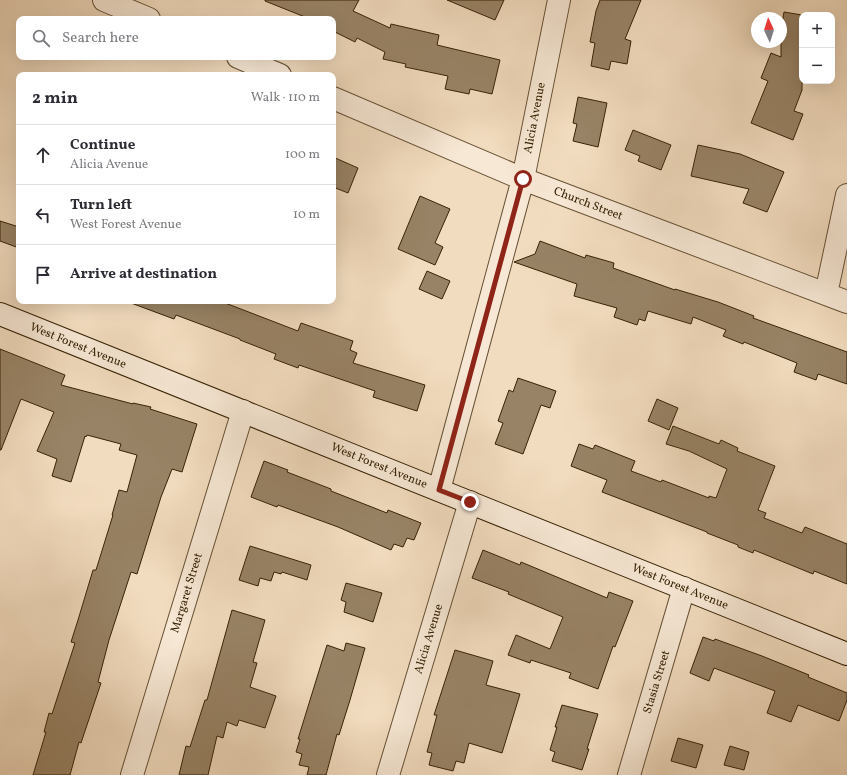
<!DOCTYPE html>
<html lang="en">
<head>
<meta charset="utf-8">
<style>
	:root { --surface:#fff; --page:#f7f7f7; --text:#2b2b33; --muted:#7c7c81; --line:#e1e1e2 }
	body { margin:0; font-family:Vollkorn,serif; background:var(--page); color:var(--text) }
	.controls { position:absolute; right:12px; top:12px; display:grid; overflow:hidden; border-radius:8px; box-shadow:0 4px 16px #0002 }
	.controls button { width:36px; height:36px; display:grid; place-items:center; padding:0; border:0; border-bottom:1px solid var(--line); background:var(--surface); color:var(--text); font:20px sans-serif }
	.compass { position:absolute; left:751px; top:12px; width:36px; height:36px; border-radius:50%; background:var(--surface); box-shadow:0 4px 16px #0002; rotate:356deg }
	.stop { position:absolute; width:12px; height:12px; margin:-9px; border:3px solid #8f2418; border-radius:50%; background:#fff }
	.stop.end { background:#8f2418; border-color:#fff; box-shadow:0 1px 4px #0008 }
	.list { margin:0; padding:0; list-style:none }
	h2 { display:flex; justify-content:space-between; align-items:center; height:52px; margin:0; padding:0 16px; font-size:17px }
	h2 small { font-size:13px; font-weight:400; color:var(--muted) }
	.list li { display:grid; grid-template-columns:26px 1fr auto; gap:12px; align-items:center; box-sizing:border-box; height:60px; padding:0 16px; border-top:1px solid var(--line) }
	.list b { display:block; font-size:15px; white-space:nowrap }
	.list p { margin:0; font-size:13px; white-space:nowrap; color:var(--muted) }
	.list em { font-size:13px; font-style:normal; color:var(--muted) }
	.icon { flex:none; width:22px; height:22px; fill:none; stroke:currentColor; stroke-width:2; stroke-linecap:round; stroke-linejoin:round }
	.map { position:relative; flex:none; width:847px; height:775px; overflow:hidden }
	.search { position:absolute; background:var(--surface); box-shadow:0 4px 16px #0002; left:16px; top:16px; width:320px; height:44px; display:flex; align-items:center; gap:10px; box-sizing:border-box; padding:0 14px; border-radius:8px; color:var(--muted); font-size:15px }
	.panel { position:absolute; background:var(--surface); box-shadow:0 4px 16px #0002; left:16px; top:72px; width:320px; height:232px; border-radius:8px }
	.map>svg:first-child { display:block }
</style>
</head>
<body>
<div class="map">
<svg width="847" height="775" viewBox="0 0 847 775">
	<rect width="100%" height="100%" fill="#f2dcbf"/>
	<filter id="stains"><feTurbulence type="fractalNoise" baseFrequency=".005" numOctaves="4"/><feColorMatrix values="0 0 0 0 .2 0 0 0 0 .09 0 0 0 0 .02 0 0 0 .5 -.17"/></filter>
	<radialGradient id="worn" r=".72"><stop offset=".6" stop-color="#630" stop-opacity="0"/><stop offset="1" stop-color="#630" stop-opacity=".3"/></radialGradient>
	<path fill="#988366" stroke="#372205" d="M 265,0 L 359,0 L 353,11 L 390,28 L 391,24 L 439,35 L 437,45 L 500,60 L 492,94 L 470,89 L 469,94 L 445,89 L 448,76 L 405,67 L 406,64 L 383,59 L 385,52 L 357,38 L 355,42 L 333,31 L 333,19 L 310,19 L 265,1 Z
		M 447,0 L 504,0 L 495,20 Z
		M 600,0 L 641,0 L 625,39 L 631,41 L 627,64 L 611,61 L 609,70 L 591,66 L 595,43 L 590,42 L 596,11 Z
		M 784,12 L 802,15 L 802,90 L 794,111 L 803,114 L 793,140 L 751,123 L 768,81 L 761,78 L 771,53 L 781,57 L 781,29 Z
		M 578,97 L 607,103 L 598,147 L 573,141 L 577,124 L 573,123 Z
		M 633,130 L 671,145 L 661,170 L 638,161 L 640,156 L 625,150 Z
		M 698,145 L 740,154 L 784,172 L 767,212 L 743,203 L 749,189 L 691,176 Z
		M 333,157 L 358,168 L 348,193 L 333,187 Z
		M 420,196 L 450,209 L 435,243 L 443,247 L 435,265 L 398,249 Z
		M 0,221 L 19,227 L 19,248 L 0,241 Z
		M 540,241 L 585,258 L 586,255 L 614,263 L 613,268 L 675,290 L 675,289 L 718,302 L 754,316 L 753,318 L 847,352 L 847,384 L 818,374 L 816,380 L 794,372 L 797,363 L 744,342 L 743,344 L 723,336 L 726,330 L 693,317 L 691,324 L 648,311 L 645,321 L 639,319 L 637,325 L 614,317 L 617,308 L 574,296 L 577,284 L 514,262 L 535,254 Z
		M 427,271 L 450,281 L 442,299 L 419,289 Z
		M 131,301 L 220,301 L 298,331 L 301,323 L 353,341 L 350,350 L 357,353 L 353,363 L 425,385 L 417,411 L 373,397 L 375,391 L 299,365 L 298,368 L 274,359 L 276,354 L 240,340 L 240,339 L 176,315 L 174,319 L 131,303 Z
		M 0,349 L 65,375 L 61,385 L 133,404 L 133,403 L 151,407 L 150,409 L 197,424 L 182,472 L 172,469 L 161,497 L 137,574 L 131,572 L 109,640 L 98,682 L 101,683 L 81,743 L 79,742 L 70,775 L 33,775 L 46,732 L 44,732 L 49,713 L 52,714 L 75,643 L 71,642 L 78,620 L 93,570 L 96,570 L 113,515 L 112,515 L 119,490 L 127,492 L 137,455 L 119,450 L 121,444 L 87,435 L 86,437 L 85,436 L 71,482 L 52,476 L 57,459 L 37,451 L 54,412 L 21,399 L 1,450 L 0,450 Z
		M 518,378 L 556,391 L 550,408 L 541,405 L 523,454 L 495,444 L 503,423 L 498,421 L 509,390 L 513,392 Z
		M 657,399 L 678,408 L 669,430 L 648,421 Z
		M 673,426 L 719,444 L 721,440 L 738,448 L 737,451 L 775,466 L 758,510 L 766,513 L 764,518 L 802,533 L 805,527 L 847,544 L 847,584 L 814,571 L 813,574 L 754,550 L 753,553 L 738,547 L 738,545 L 707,533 L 707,532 L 602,492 L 607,480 L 571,466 L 579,444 L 593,449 L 595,445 L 635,461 L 631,471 L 661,482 L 662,480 L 709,498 L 709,496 L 716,498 L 727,469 L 689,451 L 666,444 Z
		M 264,461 L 288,470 L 287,472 L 331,489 L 331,491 L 387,513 L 388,510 L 421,523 L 414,540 L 407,538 L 403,547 L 394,544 L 391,550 L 338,527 L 278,505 L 277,507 L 251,497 Z
		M 250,546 L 311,565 L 307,580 L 282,572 L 281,574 L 274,572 L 271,581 L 260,578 L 258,586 L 239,580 Z
		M 483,550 L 520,565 L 521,562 L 607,598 L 609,592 L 633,601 L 615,647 L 613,646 L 598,689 L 569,678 L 571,673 L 531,660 L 530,663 L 508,655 L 516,635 L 550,649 L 563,617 L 508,594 L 509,592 L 472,578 Z
		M 346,583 L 382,593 L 373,622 L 344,612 L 346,602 L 341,600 Z
		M 232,610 L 265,620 L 253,662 L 257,663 L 250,687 L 276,696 L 265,728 L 239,720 L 237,726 L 227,722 L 223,738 L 217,736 L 208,775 L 179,775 L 186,746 L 190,747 L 205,700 L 207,700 Z
		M 703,637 L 714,641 L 715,639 L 762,656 L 809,675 L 808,677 L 847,693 L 847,700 L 839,721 L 798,705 L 791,722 L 767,713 L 775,691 L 714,668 L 709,681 L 690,673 Z
		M 346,643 L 365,648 L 350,700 L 339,735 L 337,734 L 326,775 L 307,775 L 309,767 L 299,765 L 302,754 L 296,752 L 300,739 L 298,739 L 327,645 L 344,651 Z
		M 455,650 L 493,661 L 486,685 L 520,694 L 502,753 L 469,743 L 464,763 L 456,761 L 453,771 L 429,765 L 432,753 L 427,752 L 437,715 L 434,715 Z
		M 562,705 L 598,714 L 587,749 L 589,749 L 582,770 L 552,761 L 555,752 L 550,750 L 557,727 L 555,727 Z
		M 678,738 L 703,745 L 696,768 L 671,761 Z
		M 730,746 L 749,752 L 744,770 L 724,765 Z"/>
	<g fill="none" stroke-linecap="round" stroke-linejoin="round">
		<defs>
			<path id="street" d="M 104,0 L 149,19
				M 238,57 L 280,75
				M 333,98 L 523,179 L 847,302
				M 826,294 L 847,195
				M 439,490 L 523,179 L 559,0
				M 132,775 L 243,411
				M 388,775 L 470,502
				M 629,775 L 684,588"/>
			<path id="secondary" d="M 0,314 L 847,654"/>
		</defs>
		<use href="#street" stroke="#665034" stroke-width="24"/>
		<use href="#secondary" stroke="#372205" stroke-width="24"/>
		<use href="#street" stroke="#f7e8d5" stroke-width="22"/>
		<use href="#secondary" stroke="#f7e8d5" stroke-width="22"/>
	</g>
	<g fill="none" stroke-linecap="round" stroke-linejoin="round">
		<path stroke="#8f2418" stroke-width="5" d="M 470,502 L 439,490 L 523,179"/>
	</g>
	<g text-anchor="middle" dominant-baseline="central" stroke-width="3.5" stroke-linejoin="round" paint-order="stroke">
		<g font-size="12" fill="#372205" stroke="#f7e8d5">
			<text transform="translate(535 118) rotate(-79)">Alicia Avenue</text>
			<text transform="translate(588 204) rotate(21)">Church Street</text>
			<text transform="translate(78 346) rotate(22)">West Forest Avenue</text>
			<text transform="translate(379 466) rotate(22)">West Forest Avenue</text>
			<text transform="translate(680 587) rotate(22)">West Forest Avenue</text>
			<text transform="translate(187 593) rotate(-73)">Margaret Street</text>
			<text transform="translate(429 639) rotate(-73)">Alicia Avenue</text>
			<text transform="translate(657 682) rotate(-73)">Stasia Street</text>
		</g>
	</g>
	<rect width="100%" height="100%" filter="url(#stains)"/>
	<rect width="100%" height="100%" fill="url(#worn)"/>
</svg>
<div class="controls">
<button>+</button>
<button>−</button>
</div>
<svg class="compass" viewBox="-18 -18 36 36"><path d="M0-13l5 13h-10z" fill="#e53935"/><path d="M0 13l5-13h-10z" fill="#7c7c81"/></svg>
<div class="stop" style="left:523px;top:179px"></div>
<div class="stop end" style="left:470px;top:502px"></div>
<div class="search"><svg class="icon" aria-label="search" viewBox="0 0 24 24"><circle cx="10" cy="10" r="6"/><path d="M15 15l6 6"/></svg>Search here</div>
<section class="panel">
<h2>2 min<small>Walk · 110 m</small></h2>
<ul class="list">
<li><svg class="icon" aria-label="ahead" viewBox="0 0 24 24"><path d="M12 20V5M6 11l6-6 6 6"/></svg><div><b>Continue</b><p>Alicia Avenue</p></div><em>100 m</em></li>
<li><svg class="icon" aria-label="left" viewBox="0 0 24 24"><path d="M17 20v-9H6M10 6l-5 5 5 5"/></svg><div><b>Turn left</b><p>West Forest Avenue</p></div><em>10 m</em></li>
<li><svg class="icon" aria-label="arrive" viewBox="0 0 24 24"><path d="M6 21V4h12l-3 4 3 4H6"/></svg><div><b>Arrive at destination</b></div></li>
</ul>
</section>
</div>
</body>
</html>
